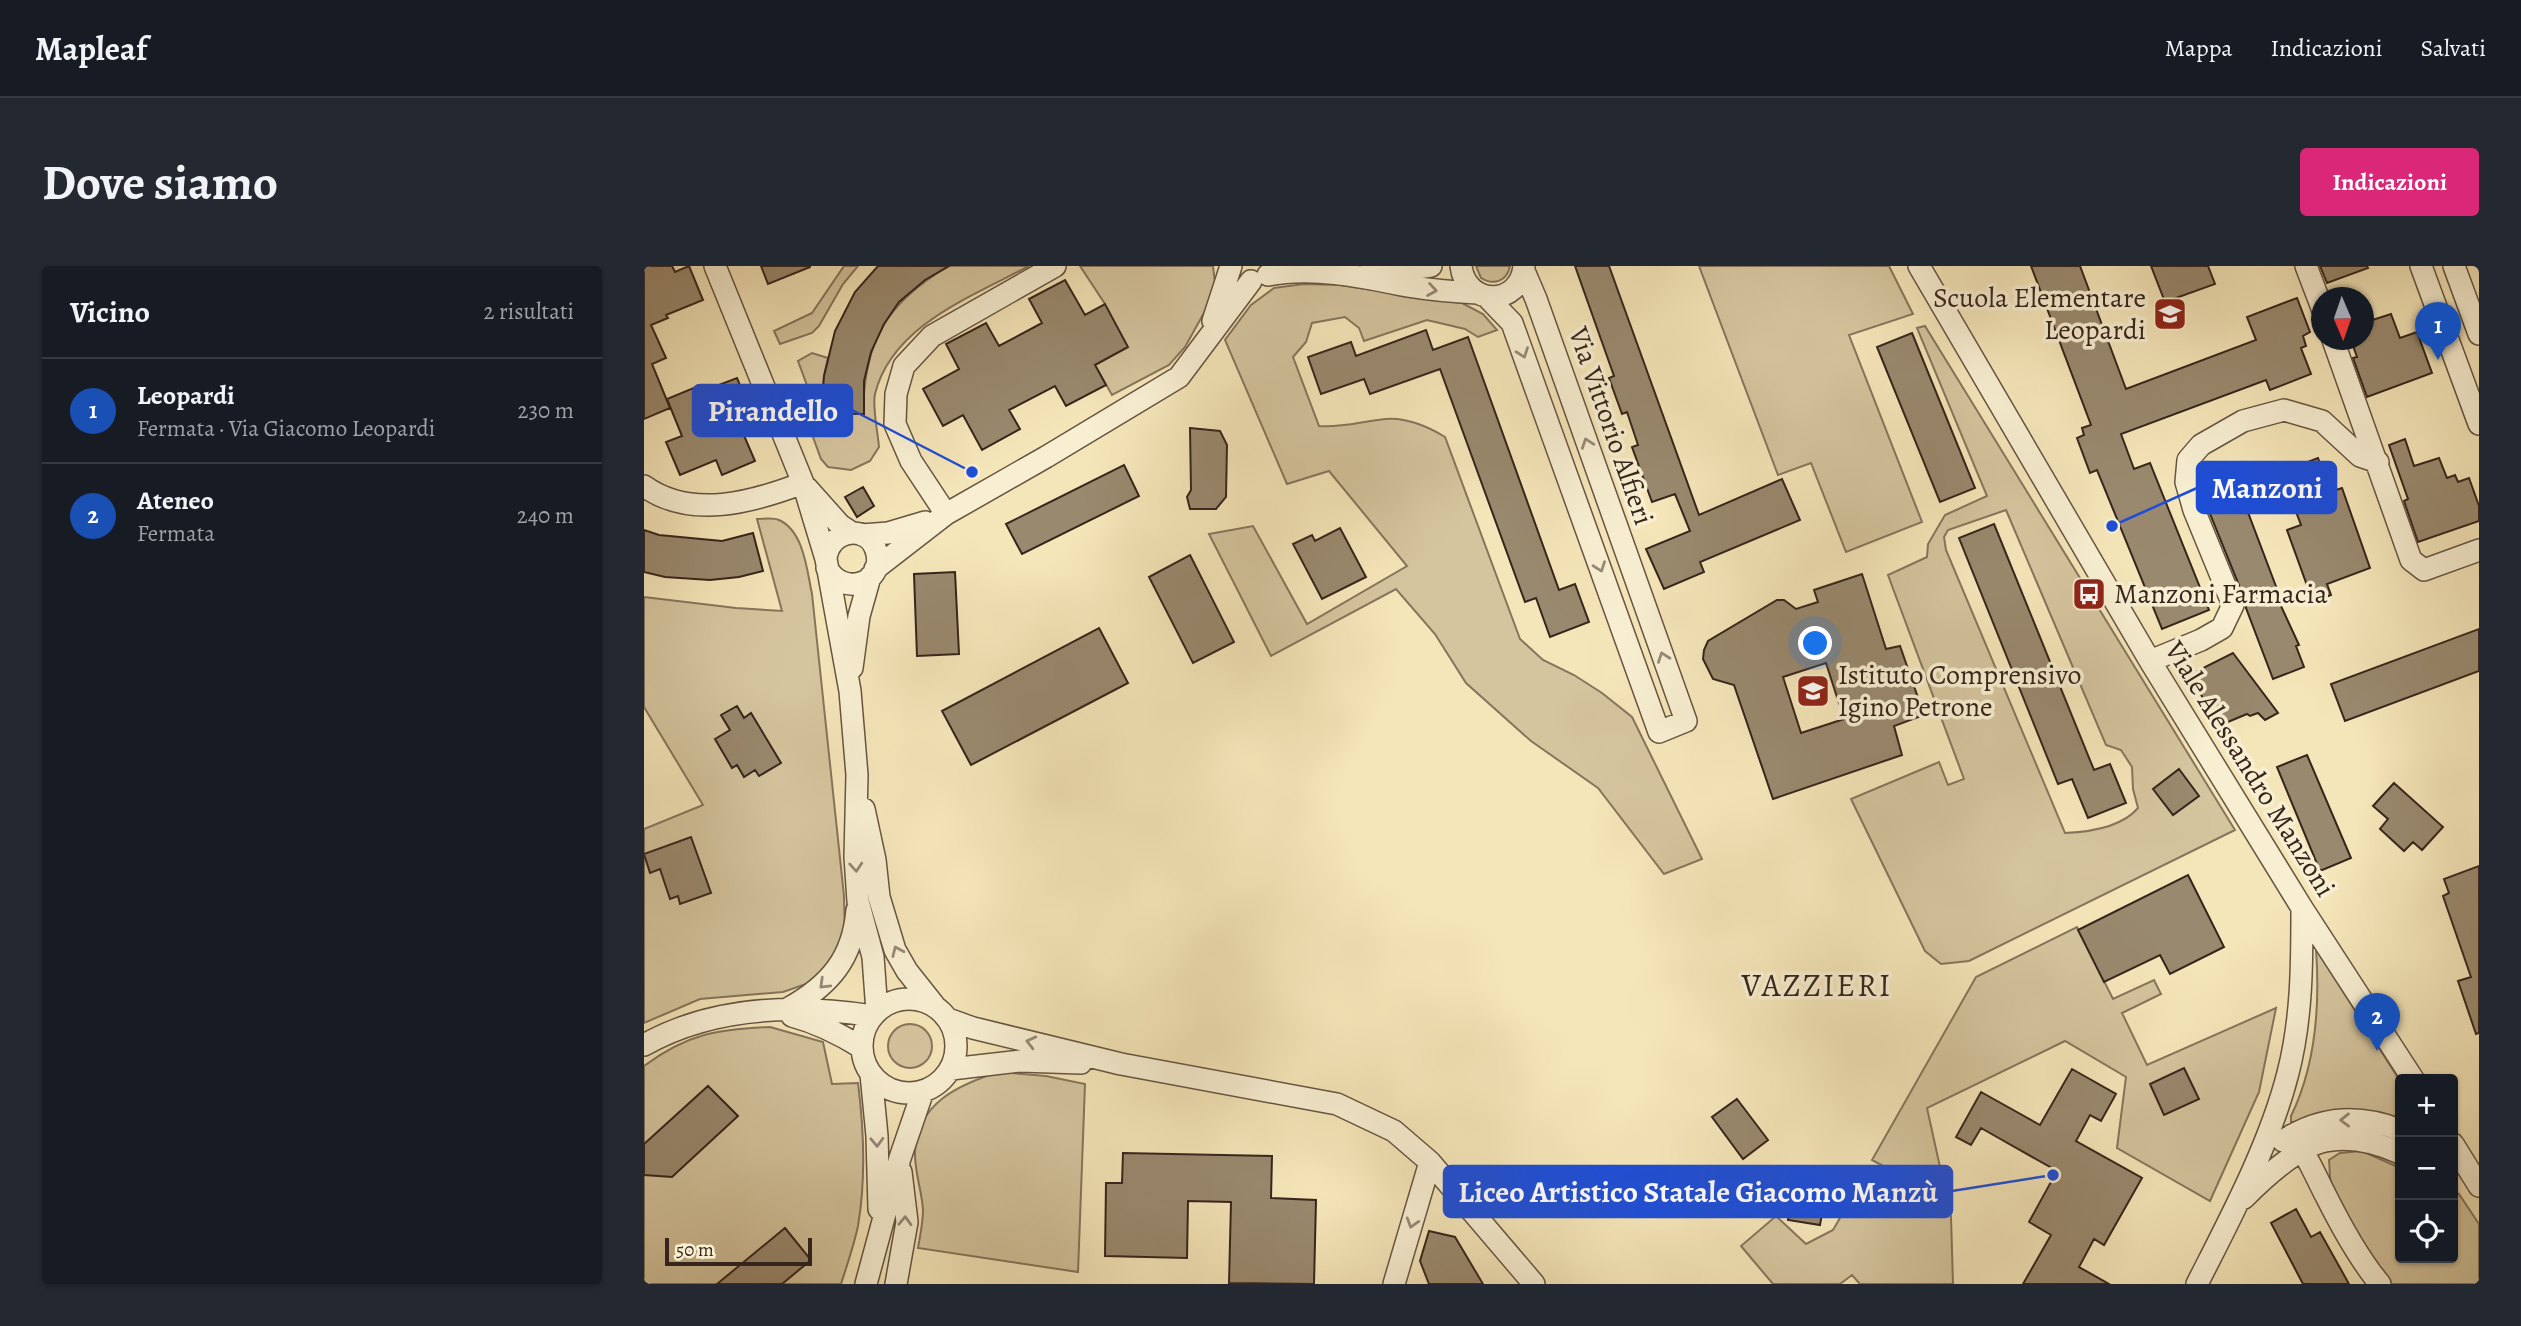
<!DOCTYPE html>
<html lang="it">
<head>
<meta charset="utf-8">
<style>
	:root { --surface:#171b24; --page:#242831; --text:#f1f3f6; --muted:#9ea1a6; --line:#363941; --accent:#db2777 }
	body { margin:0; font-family:Alegreya,serif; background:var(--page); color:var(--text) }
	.controls { position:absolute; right:21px; bottom:21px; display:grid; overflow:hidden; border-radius:7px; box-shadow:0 2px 5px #0004 }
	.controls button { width:63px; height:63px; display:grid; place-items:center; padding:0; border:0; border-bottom:2px solid var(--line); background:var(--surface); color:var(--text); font:35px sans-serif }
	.compass { position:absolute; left:1667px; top:21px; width:63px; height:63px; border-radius:50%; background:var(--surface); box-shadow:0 2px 5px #0004; rotate:178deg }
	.scale { position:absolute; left:21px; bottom:18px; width:147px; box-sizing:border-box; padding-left:7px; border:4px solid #36251c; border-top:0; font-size:19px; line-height:24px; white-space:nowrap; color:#36251c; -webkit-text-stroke:5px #f8efd2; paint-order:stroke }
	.you { position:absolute; left:1172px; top:378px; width:24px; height:24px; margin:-18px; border:5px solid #fff; border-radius:50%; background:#1a73e8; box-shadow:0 0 0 10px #1a73e833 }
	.badge { display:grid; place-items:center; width:46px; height:46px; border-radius:50%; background:var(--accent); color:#fff; font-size:23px; font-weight:700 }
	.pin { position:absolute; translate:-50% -58px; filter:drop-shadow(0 2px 4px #0008) }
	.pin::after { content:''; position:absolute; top:37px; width:24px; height:21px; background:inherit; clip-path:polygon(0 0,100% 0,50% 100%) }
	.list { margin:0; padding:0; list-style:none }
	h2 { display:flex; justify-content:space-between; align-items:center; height:91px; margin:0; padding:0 28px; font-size:30px }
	h2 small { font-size:23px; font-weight:400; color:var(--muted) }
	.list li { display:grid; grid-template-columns:46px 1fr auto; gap:21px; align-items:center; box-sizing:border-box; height:105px; padding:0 28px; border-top:2px solid var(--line) }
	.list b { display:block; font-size:26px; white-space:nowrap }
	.list p { margin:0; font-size:23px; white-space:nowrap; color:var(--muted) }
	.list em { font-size:23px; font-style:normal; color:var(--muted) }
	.icon { flex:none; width:38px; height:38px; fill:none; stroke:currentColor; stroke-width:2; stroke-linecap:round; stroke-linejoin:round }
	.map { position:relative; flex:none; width:1835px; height:1018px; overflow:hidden; border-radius:7px }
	header { display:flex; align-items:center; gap:42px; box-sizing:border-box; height:98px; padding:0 35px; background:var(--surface); border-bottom:2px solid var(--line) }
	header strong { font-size:33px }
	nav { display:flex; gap:38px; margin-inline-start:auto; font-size:24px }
	.intro { display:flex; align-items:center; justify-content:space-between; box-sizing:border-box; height:168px; padding:0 42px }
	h1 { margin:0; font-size:49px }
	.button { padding:18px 32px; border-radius:7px; background:var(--accent); color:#fff; font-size:24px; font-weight:700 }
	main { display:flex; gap:42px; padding:0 42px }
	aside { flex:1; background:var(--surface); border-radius:7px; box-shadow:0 2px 5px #0004 }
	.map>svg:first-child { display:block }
</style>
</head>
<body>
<header>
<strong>Mapleaf</strong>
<nav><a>Mappa</a><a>Indicazioni</a><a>Salvati</a></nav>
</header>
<div class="intro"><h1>Dove siamo</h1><a class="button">Indicazioni</a></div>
<main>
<aside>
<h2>Vicino<small>2 risultati</small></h2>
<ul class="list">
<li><span class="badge" style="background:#1a4fb4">1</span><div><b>Leopardi</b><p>Fermata · Via Giacomo Leopardi</p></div><em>230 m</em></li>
<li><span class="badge" style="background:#1a4fb4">2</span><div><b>Ateneo</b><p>Fermata</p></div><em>240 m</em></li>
</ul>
</aside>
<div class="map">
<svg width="1835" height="1018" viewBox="0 0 1835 1018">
	<rect width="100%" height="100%" fill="#f5e6b9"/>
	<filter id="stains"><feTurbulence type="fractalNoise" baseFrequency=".00286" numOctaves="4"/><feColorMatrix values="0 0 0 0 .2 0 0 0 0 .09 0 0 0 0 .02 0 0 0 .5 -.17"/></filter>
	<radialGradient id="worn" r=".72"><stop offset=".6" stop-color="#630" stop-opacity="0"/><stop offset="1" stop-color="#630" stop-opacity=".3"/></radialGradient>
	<path fill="#d5c59e" stroke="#86755d" stroke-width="2" fill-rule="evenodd" d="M 200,0 L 214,0 L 199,18 L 175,60 L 168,67 L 136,78 L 130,65 L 168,47 Z
		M 305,0 L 385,0 C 329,30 248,59 231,128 C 228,140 234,167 235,181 L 226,195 L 207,204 L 184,201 L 177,193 L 162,152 L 171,141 L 154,95 L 168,87 L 184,92 L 180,110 L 177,147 L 219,148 C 220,75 242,37 305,0 Z
		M 436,0 L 569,0 L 571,17 L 561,45 L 541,81 L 525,99 L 468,129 L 451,99 L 461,38 Z
		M 832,0 L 866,0 C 863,15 850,20 837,12 Z
		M 1055,0 L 1245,0 L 1269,48 L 1205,69 L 1278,256 L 1202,286 L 1167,197 L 1134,209 Z
		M 660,18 L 695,19 L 818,37 L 839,48 L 853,64 L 834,71 L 821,63 L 783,54 L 720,75 L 715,62 L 701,51 L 668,57 L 662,76 L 649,91 L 675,160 C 698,162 719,155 742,153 C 762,151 785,161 801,171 L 876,373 L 899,394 L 930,409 L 958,427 L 988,451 L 1058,593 L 1020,608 L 954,522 L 887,475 L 822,417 L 791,368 L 752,323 L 627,390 L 565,268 L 609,260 L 663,358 L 763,300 L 685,205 L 643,218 L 581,74 L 607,39 L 630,22 Z
		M 1281,60 L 1591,564 L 1325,695 L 1297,698 L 1281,685 L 1207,533 L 1295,496 L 1304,519 L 1320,513 L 1244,309 L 1283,291 L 1284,278 L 1301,249 L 1343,230 L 1273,62 ZM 1362,244 L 1462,479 L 1477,484 L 1488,501 L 1489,523 L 1494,542 C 1477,562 1445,566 1421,567 L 1302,284 L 1300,271 L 1304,264 Z
		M 113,253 C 119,253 129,251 135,254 C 160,265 163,305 168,328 L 200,630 L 201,672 L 180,704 L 162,718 L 139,726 L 56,733 L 0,757 L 0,563 L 59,539 L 0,441 L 0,331 L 92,342 L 138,345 Z
		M 1433,661 L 1469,733 L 1510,714 L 1517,728 L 1478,747 L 1503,799 L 1632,742 L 1615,826 L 1566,935 L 1473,882 L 1482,811 L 1421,775 L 1283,842 L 1307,951 L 1309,1018 L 1216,1018 L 1208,1009 L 1196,1018 L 1129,1018 L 1097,980 L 1132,950 L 1162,978 L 1189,964 L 1211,926 L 1249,943 L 1264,913 L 1228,894 L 1332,711 Z
		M 1672,683 L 1756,815 L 1756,853 L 1647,856 L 1647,850 C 1672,799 1676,739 1672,683 Z
		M244 780a22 22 0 1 1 44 0a22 22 0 1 1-44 0Z
		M 126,761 L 179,776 L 188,818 L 214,817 C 220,864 222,913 214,960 C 210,979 203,999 197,1018 L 0,1018 L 0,800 C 43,768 73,763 126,761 Z
		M 355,806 L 402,810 L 441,818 L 434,1006 L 274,982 C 276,970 279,957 279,944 C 278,925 270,905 271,885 C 273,837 316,818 355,806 Z
		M 1718,885 L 1756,902 L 1756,992 L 1809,992 L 1809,925 L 1815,928 L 1835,958 L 1835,1018 L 1747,1018 L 1744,1015 C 1725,988 1694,949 1687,916 C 1685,909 1686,901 1685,894 L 1696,887 Z"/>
	<path fill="#99896e" stroke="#36251c" stroke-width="2" fill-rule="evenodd" d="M 0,0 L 28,0 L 31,6 L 45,0 L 59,34 L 22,49 L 24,52 L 7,59 L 22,92 L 8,98 L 26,142 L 0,153 Z
		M 117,0 L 166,0 L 166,1 L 124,18 Z
		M 234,0 L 305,0 L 281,14 L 255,36 L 240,58 L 227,86 L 220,115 L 220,148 L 177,147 L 180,110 L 191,65 L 211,26 Z
		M 931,0 L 965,0 L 1055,249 L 1138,213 L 1156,254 L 1056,296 L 1060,306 L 1020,323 L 1002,283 L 1046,265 L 1031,228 L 1008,236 L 988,181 L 994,179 L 983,146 L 978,148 L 965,112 L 970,110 Z
		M 1387,0 L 1436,0 L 1482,123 L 1612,74 L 1603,51 L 1653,32 L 1666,66 L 1659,70 L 1662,80 L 1657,82 L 1667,108 L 1626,124 L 1622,114 L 1477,168 L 1490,203 L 1506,197 L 1565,344 L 1518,363 L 1453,204 L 1446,207 L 1433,172 L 1440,169 L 1438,162 L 1447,159 Z
		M 1507,0 L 1564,0 L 1571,18 L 1521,36 Z
		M 1676,0 L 1723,0 L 1724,2 L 1683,17 Z
		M 421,14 L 441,49 L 461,38 L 484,81 L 451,99 L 462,119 L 422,140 L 411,120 L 365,144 L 376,163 L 338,184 L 319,149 L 299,160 L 279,123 L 315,103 L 302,78 L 342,57 L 355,80 L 398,57 L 385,33 Z
		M 1747,48 L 1756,72 L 1773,66 L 1788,107 L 1723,131 L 1709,92 L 1713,91 L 1707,74 L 1719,74 L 1719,57 Z
		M 782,64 L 789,84 L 824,71 L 915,324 L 931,318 L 945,356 L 906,371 L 892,332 L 881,336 L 796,103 L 726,128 L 720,113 L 677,128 L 664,91 L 707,76 L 712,90 Z
		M 1268,67 L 1331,222 L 1296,236 L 1233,81 Z
		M 93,112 L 107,146 L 92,151 L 111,195 L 78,209 L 72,194 L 36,209 L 22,176 L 38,170 L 23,133 L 52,121 L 54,127 Z
		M 546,162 L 576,165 L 583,179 L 582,231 L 572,243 L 546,243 L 543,231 L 547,224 Z
		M 1761,173 L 1770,200 L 1795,192 L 1803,212 L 1811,209 L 1814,216 L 1825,212 L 1835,240 L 1835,255 L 1774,276 L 1760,235 L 1764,233 L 1745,179 Z
		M 1674,192 L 1686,226 L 1698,222 L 1726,302 L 1683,318 L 1687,329 L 1669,336 L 1643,264 L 1657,259 L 1637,206 Z
		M 480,199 L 495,230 L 378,288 L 362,258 Z
		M 1594,220 L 1633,323 L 1630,325 L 1655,379 L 1652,380 L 1660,401 L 1629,413 L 1602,342 L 1601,334 L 1560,233 Z
		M 219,221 L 230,240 L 213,251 L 201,231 Z
		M 1350,258 L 1450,504 L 1466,498 L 1482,537 L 1444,552 L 1428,513 L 1414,518 L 1315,272 Z
		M 696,262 L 722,311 L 678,333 L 649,278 L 668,269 L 671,275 Z
		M 0,264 L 15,269 L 78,275 L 109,267 L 119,305 L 95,311 L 66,314 L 21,311 L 0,306 Z
		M 546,289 L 590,376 L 549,397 L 505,311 Z
		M 311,306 L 315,388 L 273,390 L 270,308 Z
		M 1218,308 L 1242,383 L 1256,380 L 1280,449 L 1250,460 L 1258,489 L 1129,533 L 1090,419 L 1069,413 L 1059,393 L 1060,384 L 1064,375 L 1133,334 L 1140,334 L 1152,343 L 1174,336 L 1170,324 ZM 1182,397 L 1200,453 L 1157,467 L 1139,411 Z
		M 455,362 L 484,417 L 327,499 L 298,445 Z
		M 1835,363 L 1835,405 L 1701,455 L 1687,418 Z
		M 1589,387 L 1634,447 L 1621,454 L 1614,447 L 1606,450 L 1603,448 L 1572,461 L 1549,411 L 1553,409 L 1553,405 Z
		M 93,440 L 100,452 L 107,447 L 137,497 L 115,510 L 111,504 L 100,511 L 93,499 L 88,502 L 71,473 L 86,464 L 77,449 Z
		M 1663,489 L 1707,592 L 1676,605 L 1633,501 Z
		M 1535,503 L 1555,530 L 1529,549 L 1509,523 Z
		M 1750,517 L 1799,561 L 1778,584 L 1769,576 L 1760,585 L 1736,563 L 1744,553 L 1729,540 Z
		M 47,571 L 67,627 L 36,638 L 34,630 L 26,633 L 16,603 L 6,607 L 0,588 Z
		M 1835,600 L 1835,767 L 1832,768 L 1814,715 L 1827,711 L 1799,630 L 1805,627 L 1800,613 Z
		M 1544,609 L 1580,681 L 1526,708 L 1516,689 L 1460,716 L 1434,664 Z
		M 1540,802 L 1555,833 L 1520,849 L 1506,818 Z
		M 1428,803 L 1472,828 L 1457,855 L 1446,849 L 1432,875 L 1498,912 L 1460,979 L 1450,973 L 1435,1001 L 1465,1018 L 1379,1018 L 1407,969 L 1385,956 L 1413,905 L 1337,862 L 1327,879 L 1312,871 L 1337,826 L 1396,859 Z
		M 64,820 L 94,850 L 28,911 L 0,909 L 0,878 Z
		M 1093,833 L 1124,874 L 1099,893 L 1068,851 Z
		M 479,887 L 628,890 L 627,932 L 672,934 L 670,1018 L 585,1017 L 587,936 L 544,935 L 543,992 L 461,990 L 462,917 L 478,917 Z
		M 1153,902 L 1185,907 L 1176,959 L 1144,954 Z
		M 1652,943 L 1667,971 L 1676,966 L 1705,1018 L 1659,1018 L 1627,957 Z
		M 141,962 L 167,994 L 138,1018 L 73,1018 Z
		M 785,965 L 811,971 L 839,1018 L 785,1018 L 776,995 Z"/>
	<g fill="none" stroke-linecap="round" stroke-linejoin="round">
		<defs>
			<path id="minor" d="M 71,0 L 159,217 L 182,293
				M 817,0 C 822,41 876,41 880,0
				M 1275,0 L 1506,395 L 1658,642 L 1769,813
				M 1662,0 L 1678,42
				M 1777,0 L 1835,158
				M 1810,0 L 1835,68
				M 727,2 L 766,3 L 787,0
				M 624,9 C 669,0 719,11 763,20 C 787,24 810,26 833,27
				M 843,31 L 868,57 L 1015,466 L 1042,455 L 892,33 L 880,5
				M 569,55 L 587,0
				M 1689,74 L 1767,294 L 1780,304 L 1835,284
				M 0,220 C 47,254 109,236 159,217
				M 163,222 L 196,259 L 208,267
				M 302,248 L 267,195 L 251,158 L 252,128 L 260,100 L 288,70 L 411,0
				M 218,269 L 244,267 L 281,256
				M 183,302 C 198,330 239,319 233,288 C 227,257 185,262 182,293 L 206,425 L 213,509 L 211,591 L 214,635 L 229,691 L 233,746
				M 231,303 L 302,248 L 402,191 L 535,111 L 607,15
				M 1506,395 L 1557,374 L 1578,362 L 1589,339 L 1550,244 L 1542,216 L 1544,194 L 1557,179 L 1599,155 L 1640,144 L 1678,155 L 1716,190 L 1734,196
				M 208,402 L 215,350 L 226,311
				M 220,543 L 231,594 L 235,631 L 251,684 L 263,705 L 290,739
				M218 780a47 47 0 1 1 94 0a47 47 0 1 1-94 0Z
				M 145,742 C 186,719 209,692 213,644
				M 148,750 C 174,757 196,768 218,782
				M 304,753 L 329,762 L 477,798 L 693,838 L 750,865 L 786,896 L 890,1018
				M 0,779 C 69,740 152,738 229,750
				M 307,803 L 376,795 L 437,797
				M 227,808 L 233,870 L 235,943
				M 1648,869 C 1663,888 1671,909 1682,930 C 1697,960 1715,993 1736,1018
				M 1639,875 C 1676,850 1715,848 1756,864
				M 1809,878 L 1835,920
				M 1600,932 C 1620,912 1653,881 1681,875 C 1706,870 1734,877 1756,887
				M 222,1018 L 256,892 L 279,825
				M 252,1018 L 263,956 L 257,906
				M 750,1018 L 786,896
				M 1553,1018 C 1586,953 1626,878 1644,807 C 1658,753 1658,697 1658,642"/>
		</defs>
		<use href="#minor" stroke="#665543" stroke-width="24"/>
		<use href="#minor" stroke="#f8efd2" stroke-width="21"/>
	</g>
	<defs><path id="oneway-chevron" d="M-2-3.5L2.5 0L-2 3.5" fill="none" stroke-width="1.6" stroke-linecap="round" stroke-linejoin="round" transform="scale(1.75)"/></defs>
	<g stroke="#978a77">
		<use href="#oneway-chevron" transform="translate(788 24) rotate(9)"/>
		<use href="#oneway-chevron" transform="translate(879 87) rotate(70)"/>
		<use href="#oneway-chevron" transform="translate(943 177) rotate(-109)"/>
		<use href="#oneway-chevron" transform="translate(956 301) rotate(70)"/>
		<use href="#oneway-chevron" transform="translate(1019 391) rotate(-110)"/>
		<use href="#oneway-chevron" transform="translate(212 601) rotate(86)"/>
		<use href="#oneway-chevron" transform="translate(253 685) rotate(-114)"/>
		<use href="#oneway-chevron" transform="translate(180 718) rotate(136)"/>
		<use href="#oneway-chevron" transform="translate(387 776) rotate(-166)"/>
		<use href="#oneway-chevron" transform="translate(1701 854) rotate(179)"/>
		<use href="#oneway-chevron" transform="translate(233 876) rotate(88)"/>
		<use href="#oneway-chevron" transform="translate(261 955) rotate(-88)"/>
		<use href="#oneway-chevron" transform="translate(768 957) rotate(107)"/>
	</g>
	<defs>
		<symbol id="school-square" viewBox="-11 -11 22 22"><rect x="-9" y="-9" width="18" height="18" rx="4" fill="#8f2418" stroke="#f8efd2"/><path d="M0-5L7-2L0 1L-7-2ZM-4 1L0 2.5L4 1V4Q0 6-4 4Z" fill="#fff"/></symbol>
		<symbol id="bus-square" viewBox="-11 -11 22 22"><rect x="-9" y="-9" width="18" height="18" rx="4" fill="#8f2418" stroke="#f8efd2"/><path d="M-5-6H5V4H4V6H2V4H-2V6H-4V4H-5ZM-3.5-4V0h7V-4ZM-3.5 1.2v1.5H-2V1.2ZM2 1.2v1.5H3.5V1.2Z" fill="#fff"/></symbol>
	</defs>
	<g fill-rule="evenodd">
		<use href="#school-square" x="1507" y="29" width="38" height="38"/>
		<use href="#bus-square" x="1426" y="309" width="38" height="38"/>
		<use href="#school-square" x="1150" y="406" width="38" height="38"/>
	</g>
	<g text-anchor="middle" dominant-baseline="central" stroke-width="7" stroke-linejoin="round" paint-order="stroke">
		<g font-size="28" fill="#36251c" stroke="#f8efd2" text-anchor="start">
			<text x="1502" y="32" text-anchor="end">Scuola Elementare<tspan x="1502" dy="32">Leopardi</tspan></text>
			<text x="1470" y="328">Manzoni Farmacia</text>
			<text x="1194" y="409">Istituto Comprensivo<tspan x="1194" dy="32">Igino Petrone</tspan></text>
		</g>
		<g font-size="28" fill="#36251c" stroke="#f8efd2">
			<text transform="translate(967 160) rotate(71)">Via Vittorio Alfieri</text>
			<text transform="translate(1606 503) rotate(58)">Viale Alessandro Manzoni</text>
		</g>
		<g font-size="32" letter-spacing="2" fill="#36251c" stroke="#f8efd2">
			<text x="1173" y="719">VAZZIERI</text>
		</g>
	</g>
	<path fill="none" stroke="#1d4ed8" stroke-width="2.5" d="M328 206L208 144M1468 260L1553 222M1409 909L1308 925"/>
	<g fill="#1d4ed8" stroke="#f8efd2" stroke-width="2.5">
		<circle cx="328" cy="206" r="7"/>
		<circle cx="1468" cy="260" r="7"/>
		<circle cx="1409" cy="909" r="7"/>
	</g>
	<g fill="#1d4ed8" stroke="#1d4ed8" stroke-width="2.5">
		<rect x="49" y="119" width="159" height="51" rx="7"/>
		<rect x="1553" y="196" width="139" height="51" rx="7"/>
		<rect x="800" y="900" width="508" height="51" rx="7"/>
	</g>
	<g font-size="30" text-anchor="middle" font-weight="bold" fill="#fff">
		<text x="129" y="155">Pirandello</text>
		<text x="1623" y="232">Manzoni</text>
		<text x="1054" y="936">Liceo Artistico Statale Giacomo Manzù</text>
	</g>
	<rect width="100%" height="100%" filter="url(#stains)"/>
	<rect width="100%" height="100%" fill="url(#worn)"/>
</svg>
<div class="controls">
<button>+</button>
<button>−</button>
<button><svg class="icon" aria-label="locate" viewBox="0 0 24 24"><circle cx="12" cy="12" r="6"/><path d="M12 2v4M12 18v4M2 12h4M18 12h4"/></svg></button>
</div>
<svg class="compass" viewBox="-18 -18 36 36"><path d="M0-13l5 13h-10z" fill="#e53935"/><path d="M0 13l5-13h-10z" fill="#9ea1a6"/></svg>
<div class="scale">50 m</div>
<div class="you"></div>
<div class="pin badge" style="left:1794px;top:94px;background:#1a4fb4">1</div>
<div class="pin badge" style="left:1733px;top:785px;background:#1a4fb4">2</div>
</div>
</main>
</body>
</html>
